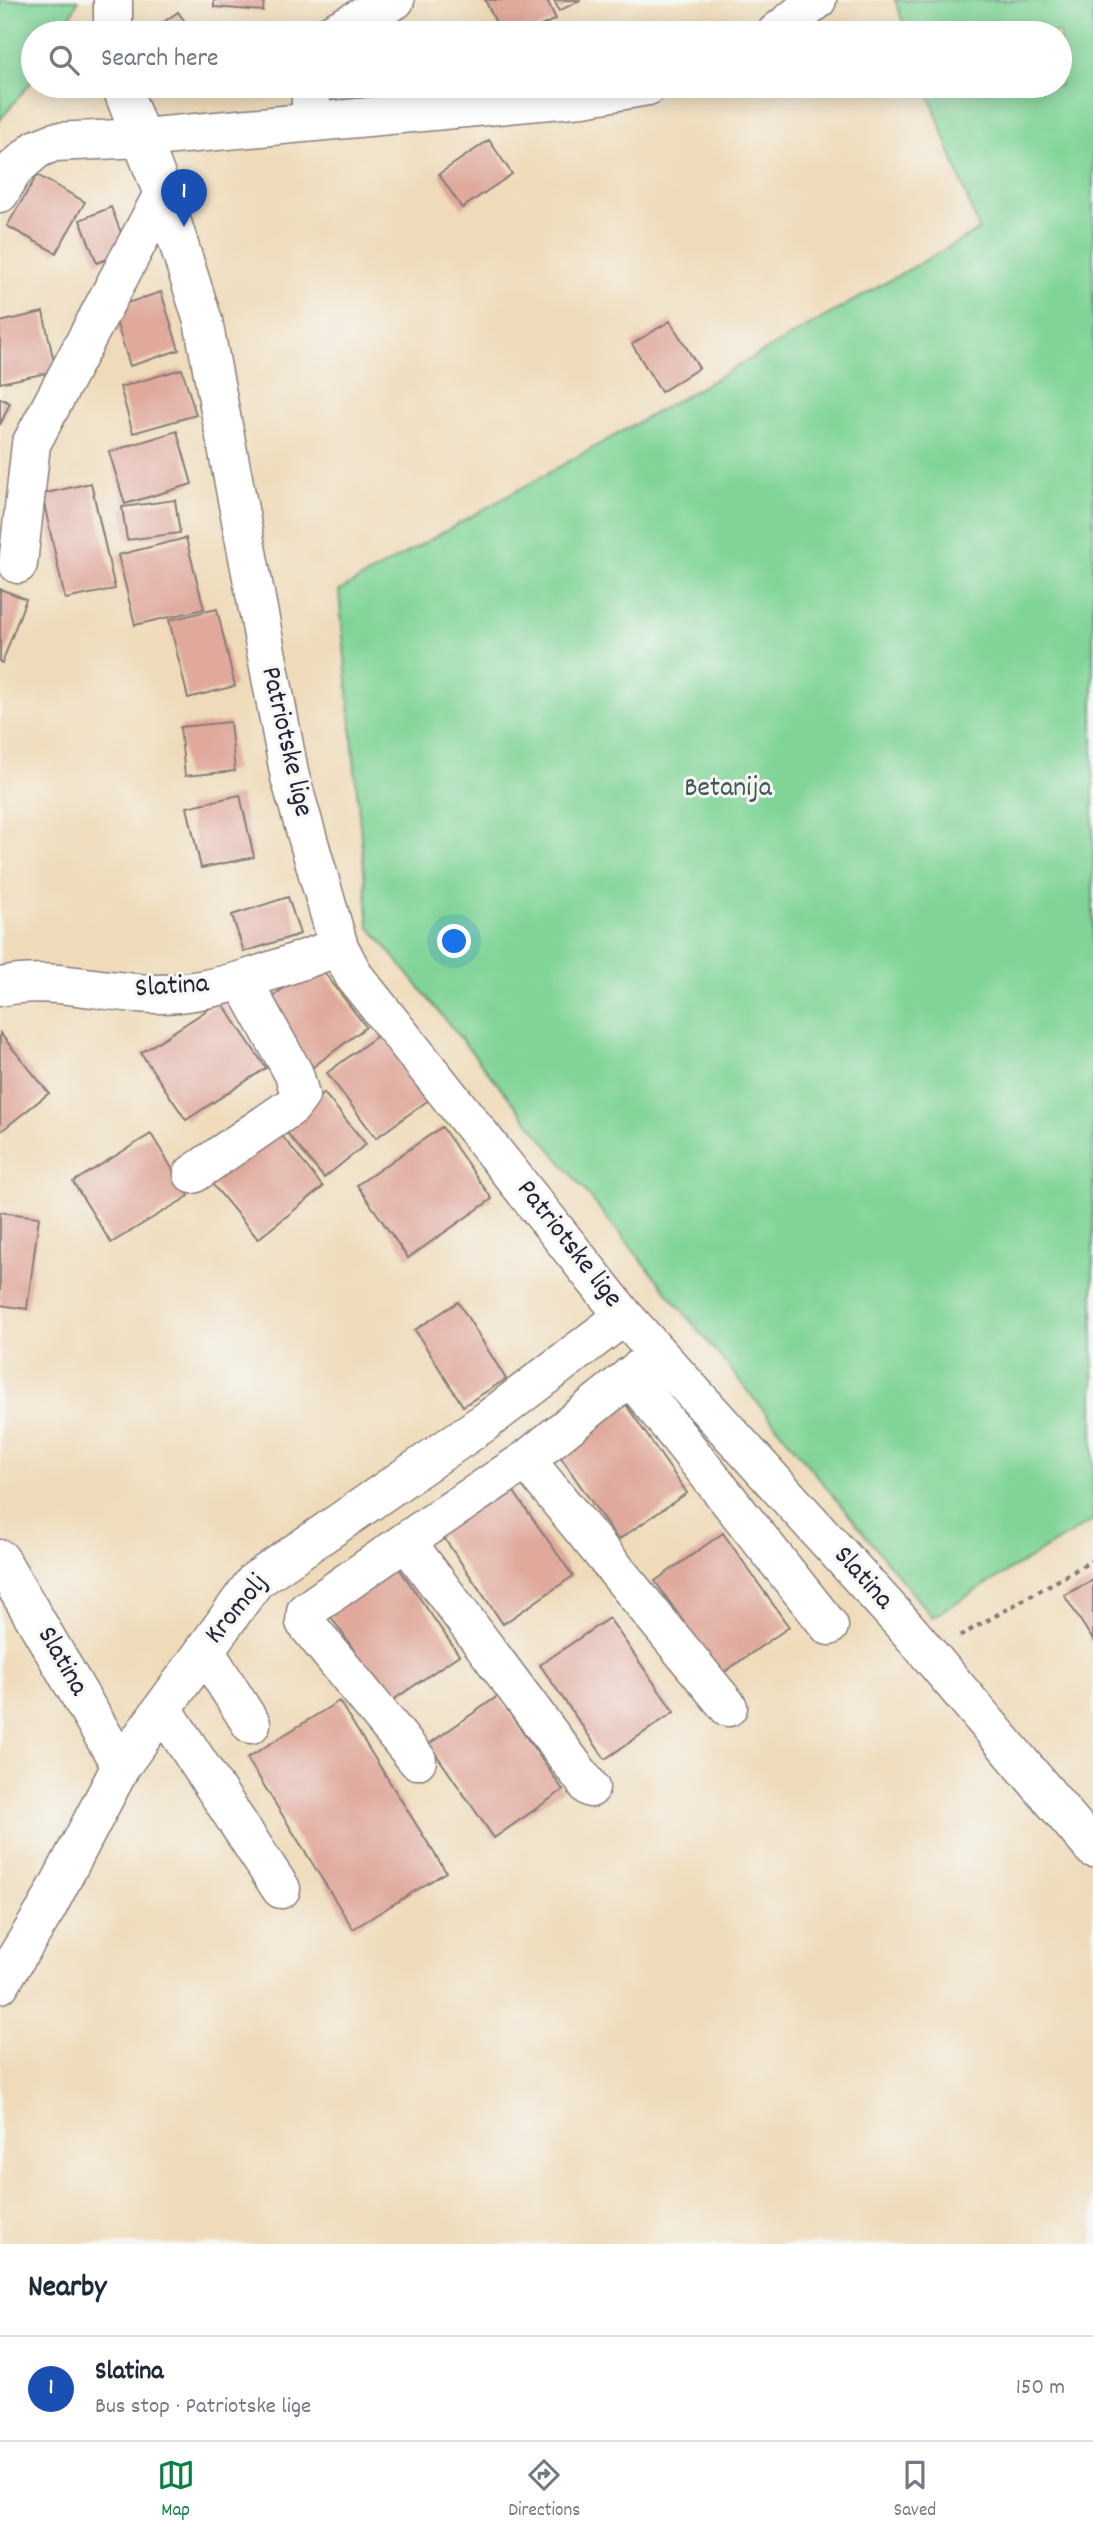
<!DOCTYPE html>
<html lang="en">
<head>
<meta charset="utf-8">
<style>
	:root { --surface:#fff; --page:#f6f6f7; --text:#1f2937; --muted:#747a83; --line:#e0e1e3; --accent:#0b8043 }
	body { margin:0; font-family:Dekko,sans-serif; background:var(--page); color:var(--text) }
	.you { position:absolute; left:455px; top:942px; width:24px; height:24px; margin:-18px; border:5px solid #fff; border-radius:50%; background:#1a73e8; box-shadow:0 0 0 10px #1a73e833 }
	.badge { display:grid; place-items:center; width:46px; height:46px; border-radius:50%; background:var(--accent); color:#fff; font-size:23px; font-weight:700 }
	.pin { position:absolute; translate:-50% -58px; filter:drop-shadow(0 2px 4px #0008) }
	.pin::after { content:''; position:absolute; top:37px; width:24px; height:21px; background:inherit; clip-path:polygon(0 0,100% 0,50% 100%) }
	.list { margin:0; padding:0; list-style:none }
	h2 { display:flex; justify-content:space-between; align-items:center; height:91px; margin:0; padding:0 28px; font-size:30px }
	h2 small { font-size:23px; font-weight:400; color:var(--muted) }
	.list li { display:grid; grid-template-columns:46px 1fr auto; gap:21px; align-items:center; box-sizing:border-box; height:105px; padding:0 28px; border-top:2px solid var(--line) }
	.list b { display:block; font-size:26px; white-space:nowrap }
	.list p { margin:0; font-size:23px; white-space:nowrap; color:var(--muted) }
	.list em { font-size:23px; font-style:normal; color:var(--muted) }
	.icon { flex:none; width:38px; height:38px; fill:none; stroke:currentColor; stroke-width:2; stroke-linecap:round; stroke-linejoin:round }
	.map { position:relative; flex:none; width:1093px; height:2244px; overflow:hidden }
	.search { position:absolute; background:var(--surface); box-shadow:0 4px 18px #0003; left:21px; right:21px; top:21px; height:77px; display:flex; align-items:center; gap:18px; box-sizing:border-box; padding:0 24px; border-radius:38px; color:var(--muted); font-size:26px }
	.sheet { height:196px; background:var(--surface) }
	nav { display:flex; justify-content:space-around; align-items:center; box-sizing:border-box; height:98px; border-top:2px solid var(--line); background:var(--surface); font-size:19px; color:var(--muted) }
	nav a { display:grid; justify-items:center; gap:4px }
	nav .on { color:var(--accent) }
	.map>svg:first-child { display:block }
</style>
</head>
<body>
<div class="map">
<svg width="1093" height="2244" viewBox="0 0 1093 2244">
	<rect width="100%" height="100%" fill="#f6f6f2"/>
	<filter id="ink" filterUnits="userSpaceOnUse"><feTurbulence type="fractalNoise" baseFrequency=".0143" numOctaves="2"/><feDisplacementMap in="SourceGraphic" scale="14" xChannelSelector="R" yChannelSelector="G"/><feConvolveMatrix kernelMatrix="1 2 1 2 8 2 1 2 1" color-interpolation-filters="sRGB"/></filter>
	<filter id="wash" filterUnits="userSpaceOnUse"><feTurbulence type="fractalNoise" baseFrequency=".00686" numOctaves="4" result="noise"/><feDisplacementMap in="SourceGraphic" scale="28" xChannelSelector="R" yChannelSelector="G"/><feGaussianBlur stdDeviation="1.57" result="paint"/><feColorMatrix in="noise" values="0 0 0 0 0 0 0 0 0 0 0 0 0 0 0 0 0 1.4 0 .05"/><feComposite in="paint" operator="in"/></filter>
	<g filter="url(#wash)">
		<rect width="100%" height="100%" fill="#efdbba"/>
		<path fill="#80d497" stroke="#517b69" stroke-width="2" d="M 0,0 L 78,0 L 64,33 L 33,33 L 33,80 L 0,120 Z
			M 895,0 L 1093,0 L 1093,1520 L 932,1617 L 369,926 L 339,591 L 979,230 L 926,86 L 1060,86 L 1060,33 L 907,33 Z"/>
		<g id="blocks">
			<path fill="#e0a99c" d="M 214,0 L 264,0 L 263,11 L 214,7 Z
				M 485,0 L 547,0 L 556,19 L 526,33 L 501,33 Z
				M 554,0 L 581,0 L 559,11 Z
				M 178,12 L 193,33 L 148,33 Z
				M 489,140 L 512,174 L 462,208 L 439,174 Z
				M 37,175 L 85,202 L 56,253 L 7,226 Z
				M 111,207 L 128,251 L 97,263 L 80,220 Z
				M 161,292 L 179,350 L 130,366 L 112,308 Z
				M 43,312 L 56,371 L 0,383 L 0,322 Z
				M 670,321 L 699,368 L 661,392 L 632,344 Z
				M 182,369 L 196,415 L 133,433 L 120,387 Z
				M 0,398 L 10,403 L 0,425 Z
				M 177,431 L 192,484 L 125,504 L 109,452 Z
				M 91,483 L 115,589 L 65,599 L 42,494 Z
				M 175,500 L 180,533 L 127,540 L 122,507 Z
				M 186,538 L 204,609 L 135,625 L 118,555 Z
				M 0,589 L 26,599 L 2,663 L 0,662 Z
				M 217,609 L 235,686 L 188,698 L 169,620 Z
				M 230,722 L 235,771 L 185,776 L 180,727 Z
				M 240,795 L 254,857 L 201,868 L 187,807 Z
				M 288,897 L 300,934 L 244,952 L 232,915 Z
				M 317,963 L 366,1027 L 313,1067 L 264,1003 Z
				M 221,1001 L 266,1068 L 186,1120 L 141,1053 Z
				M 0,1033 L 49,1093 L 0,1132 Z
				M 381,1033 L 430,1099 L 376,1138 L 327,1073 Z
				M 324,1093 L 366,1144 L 324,1178 L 282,1127 Z
				M 275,1127 L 323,1187 L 258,1239 L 209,1180 Z
				M 442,1127 L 492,1199 L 408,1258 L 357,1185 Z
				M 151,1134 L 189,1196 L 111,1243 L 73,1182 Z
				M 0,1212 L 39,1217 L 27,1309 L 0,1305 Z
				M 458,1302 L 506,1379 L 463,1406 L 415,1330 Z
				M 622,1399 L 687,1493 L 618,1540 L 553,1446 Z
				M 507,1482 L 573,1576 L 503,1624 L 438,1529 Z
				M 723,1533 L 789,1627 L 720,1675 L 655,1581 Z
				M 394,1561 L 459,1655 L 390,1702 L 325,1608 Z
				M 1093,1580 L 1093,1640 L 1064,1595 Z
				M 609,1618 L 674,1712 L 605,1759 L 540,1665 Z
				M 498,1696 L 563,1790 L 494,1838 L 429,1744 Z
				M 339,1701 L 446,1872 L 353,1929 L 247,1758 Z"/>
		</g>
	</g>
	<g filter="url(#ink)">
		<use href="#blocks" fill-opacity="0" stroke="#887e7a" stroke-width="2"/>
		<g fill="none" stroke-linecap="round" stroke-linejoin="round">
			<defs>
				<path id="minor" d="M 113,33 L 113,0
					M 332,33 L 395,0
					M 776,33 L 817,0
					M 121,86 L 163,194 L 203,321 L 290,777 L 339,947 L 354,976 L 624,1316 L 910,1632 L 1093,1848
					M 311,122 L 311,86
					M 0,193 L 14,169 L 37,149 L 54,142 L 142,138 L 583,97 L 648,86
					M 18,564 L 31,444 L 163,194
					M 0,987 C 59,974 118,999 178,993 C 233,988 286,965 339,947
					M 193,1174 L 292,1106 L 300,1095 L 294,1074 L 242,980
					M 658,1354 L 526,1460 L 728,1707
					M 630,1376 L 829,1626
					M 526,1460 L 406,1541 L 590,1788
					M 406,1541 L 306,1611 L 305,1622 L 417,1760
					M 0,1559 L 121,1766
					M 205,1651 L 251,1724
					M 163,1709 L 281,1889
					M 0,1984 L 47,1908 L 121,1766 L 255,1581 L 485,1422 L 624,1316"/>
			</defs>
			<use href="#minor" stroke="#887e7a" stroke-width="41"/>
			<path stroke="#887e7a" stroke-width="4.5" stroke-dasharray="5 5" stroke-linecap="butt" d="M 960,1636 L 1093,1560"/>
			<use href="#minor" stroke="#fff" stroke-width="38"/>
		</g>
	</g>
	<g text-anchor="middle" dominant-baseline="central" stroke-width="6" stroke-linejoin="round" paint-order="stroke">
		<g font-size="28" fill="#22223b" stroke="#f6f6f2">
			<text transform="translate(285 742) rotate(77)">Patriotske lige</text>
			<text transform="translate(172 988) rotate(-4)">Slatina</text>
			<text transform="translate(568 1245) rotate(52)">Patriotske lige</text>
			<text transform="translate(862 1579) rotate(48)">Slatina</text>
			<text transform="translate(238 1610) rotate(-50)">Kromolj</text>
			<text transform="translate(61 1662) rotate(60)">Slatina</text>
		</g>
		<g font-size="28" fill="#3e5757" stroke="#f6f6f2">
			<text x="728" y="790">Betanija</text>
		</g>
	</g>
</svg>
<div class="you"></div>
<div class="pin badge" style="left:184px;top:227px;background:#1a4fb4">1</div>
<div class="search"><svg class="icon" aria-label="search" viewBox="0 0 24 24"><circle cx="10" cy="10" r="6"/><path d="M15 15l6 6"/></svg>Search here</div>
</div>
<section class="sheet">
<h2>Nearby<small></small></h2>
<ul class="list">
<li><span class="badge" style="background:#1a4fb4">1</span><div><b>Slatina</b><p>Bus stop · Patriotske lige</p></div><em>150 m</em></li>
</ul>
</section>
<nav>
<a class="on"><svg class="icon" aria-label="map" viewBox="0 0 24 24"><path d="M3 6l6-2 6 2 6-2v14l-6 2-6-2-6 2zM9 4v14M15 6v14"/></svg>Map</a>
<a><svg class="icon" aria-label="directions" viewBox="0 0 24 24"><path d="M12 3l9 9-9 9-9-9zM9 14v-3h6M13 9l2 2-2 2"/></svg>Directions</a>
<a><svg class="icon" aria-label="saved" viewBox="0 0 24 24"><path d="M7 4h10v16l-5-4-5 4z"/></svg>Saved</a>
</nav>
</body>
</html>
